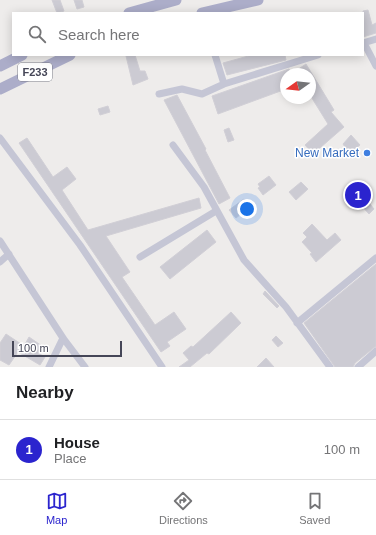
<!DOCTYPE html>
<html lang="en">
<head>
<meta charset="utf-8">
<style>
	:root { --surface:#fff; --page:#f2f2f2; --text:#202124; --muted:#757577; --line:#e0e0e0; --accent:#2b24ce }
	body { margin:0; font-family:Helvetica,sans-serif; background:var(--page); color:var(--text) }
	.compass { position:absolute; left:280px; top:68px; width:36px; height:36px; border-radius:50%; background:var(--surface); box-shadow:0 2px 10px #0003; rotate:255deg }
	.scale { position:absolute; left:12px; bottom:10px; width:110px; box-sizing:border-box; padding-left:4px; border:2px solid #454657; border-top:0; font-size:11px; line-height:14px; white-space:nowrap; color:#454657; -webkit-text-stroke:3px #fff; paint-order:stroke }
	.you { position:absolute; left:247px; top:209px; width:14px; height:14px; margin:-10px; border:3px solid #fff; border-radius:50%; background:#1a73e8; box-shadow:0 0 0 6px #1a73e833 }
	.badge { display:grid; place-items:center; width:26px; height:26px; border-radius:50%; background:var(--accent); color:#fff; font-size:13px; font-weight:700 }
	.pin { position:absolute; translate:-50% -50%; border:2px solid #fff; box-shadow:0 1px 4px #0006 }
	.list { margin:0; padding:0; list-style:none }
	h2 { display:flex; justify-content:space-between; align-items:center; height:52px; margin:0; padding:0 16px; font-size:17px }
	h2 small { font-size:13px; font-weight:400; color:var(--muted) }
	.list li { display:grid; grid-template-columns:26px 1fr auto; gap:12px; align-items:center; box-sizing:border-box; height:60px; padding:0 16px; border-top:1px solid var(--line) }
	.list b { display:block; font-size:15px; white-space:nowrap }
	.list p { margin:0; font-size:13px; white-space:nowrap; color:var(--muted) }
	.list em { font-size:13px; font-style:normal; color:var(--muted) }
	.icon { flex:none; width:22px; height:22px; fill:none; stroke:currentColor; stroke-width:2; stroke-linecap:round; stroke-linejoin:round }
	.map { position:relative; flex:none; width:376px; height:367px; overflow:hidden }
	.search { position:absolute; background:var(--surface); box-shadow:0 2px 10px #0003; left:12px; right:12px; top:12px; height:44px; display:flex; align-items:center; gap:10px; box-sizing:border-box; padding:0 14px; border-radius:0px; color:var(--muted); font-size:15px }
	.sheet { height:112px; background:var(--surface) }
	nav { display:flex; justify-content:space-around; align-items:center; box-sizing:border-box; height:56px; border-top:1px solid var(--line); background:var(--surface); font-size:11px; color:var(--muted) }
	nav a { display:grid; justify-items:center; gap:2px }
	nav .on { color:var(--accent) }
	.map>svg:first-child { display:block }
</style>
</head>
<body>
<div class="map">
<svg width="376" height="367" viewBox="0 0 376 367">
	<rect width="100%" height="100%" fill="#eeeceb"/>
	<path fill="#cccbd3" stroke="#d1cfd6" d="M 52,0 L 60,0 L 64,11 L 57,13 Z
		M 74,0 L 82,0 L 84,7 L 77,9 Z
		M 368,10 L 372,25 L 376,23 L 376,33 L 363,37 L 363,11 Z
		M 135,55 L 140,71 L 145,71 L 148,79 L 133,85 L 126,56 Z
		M 252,55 L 285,55 L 286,60 L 227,75 L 223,63 Z
		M 306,64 L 334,110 L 331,112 L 344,127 L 313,154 L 305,145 L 328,124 L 310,95 L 310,74 L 286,74 L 286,89 L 218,114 L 212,96 L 289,69 L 291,74 Z
		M 177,95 L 206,149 L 205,150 L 230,198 L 219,204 L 164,100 Z
		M 108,106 L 110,112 L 100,115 L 98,109 Z
		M 229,128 L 234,140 L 228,142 L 224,130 Z
		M 351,135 L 360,145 L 349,153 L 343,144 Z
		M 27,138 L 53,177 L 67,167 L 76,179 L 62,190 L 88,230 L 199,198 L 201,208 L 106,236 L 130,272 L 122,277 L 155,325 L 174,312 L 186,329 L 167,342 L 170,346 L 161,352 L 19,143 Z
		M 269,176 L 276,185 L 263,195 L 258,188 L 260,187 L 258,184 Z
		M 301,182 L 308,189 L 296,200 L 289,192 Z
		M 359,190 L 374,209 L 369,214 L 353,196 Z
		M 244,199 L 250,207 L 236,218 L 229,210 Z
		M 312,224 L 327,240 L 335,233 L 341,240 L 316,262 L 310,254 L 312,253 L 302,242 L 307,237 L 303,233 Z
		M 207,230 L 216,242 L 170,279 L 160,267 Z
		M 376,264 L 376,346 L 355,363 L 353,367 L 335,367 L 304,323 Z
		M 265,291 L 279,306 L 277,308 L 263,294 Z
		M 231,312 L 241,323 L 209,354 L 207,353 L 190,367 L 179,367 L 189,360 L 183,353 L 191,346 L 193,347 Z
		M 6,334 L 24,346 L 29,337 L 42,346 L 38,353 L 45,357 L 40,365 L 18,352 L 9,365 L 0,360 L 0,343 Z
		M 276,336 L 283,343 L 278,347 L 272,340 Z
		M 266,358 L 274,367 L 257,367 Z"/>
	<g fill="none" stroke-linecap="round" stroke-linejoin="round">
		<path stroke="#c5c6d5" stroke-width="7" d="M 363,43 L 376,39
			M 364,43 L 376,66
			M 215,55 L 224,84
			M 159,94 L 182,89 L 202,94 L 224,84 L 318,55
			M 0,138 L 80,245 L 162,367
			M 173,145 L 204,187 L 244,260 L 286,307 L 330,367
			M 0,241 L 63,338 L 85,367
			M 140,257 L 216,211
			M 0,262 L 9,254
			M 297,323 L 376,258
			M 49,367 L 63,338
			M 358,367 L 376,351"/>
		<path stroke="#acadc9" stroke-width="11" d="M 129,13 L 176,0
			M 202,13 L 258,0
			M 0,66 L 22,55
			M 0,89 L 70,55"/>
	</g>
	<circle fill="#3f7fe0" stroke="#fff" stroke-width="1.5" cx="367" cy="153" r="4"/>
	<g text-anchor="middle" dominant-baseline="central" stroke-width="3" stroke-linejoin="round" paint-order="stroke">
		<rect fill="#fff" stroke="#7d7e89" stroke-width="1" x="18" y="63" width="34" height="18" rx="3"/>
		<g font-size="11" font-weight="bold" fill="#454657">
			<text x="35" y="72">F233</text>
		</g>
		<g font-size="12" fill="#366cbe" stroke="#fff" text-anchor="end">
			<text x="359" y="153">New Market</text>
		</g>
	</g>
</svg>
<svg class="compass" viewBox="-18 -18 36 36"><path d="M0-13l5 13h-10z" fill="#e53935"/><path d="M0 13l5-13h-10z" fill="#757577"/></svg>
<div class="scale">100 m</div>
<div class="you"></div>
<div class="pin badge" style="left:358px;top:195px">1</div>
<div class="search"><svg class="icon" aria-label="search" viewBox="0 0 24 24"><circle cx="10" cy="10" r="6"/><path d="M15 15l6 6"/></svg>Search here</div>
</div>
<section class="sheet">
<h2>Nearby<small></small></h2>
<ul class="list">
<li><span class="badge">1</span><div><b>House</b><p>Place</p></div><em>100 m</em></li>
</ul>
</section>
<nav>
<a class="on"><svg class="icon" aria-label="map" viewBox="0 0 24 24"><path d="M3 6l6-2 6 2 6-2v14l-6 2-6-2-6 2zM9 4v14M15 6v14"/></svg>Map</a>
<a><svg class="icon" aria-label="directions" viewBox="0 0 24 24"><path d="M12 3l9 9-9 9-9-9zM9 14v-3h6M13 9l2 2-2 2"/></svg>Directions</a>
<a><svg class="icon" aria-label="saved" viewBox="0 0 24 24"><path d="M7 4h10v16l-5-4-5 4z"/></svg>Saved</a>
</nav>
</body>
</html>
